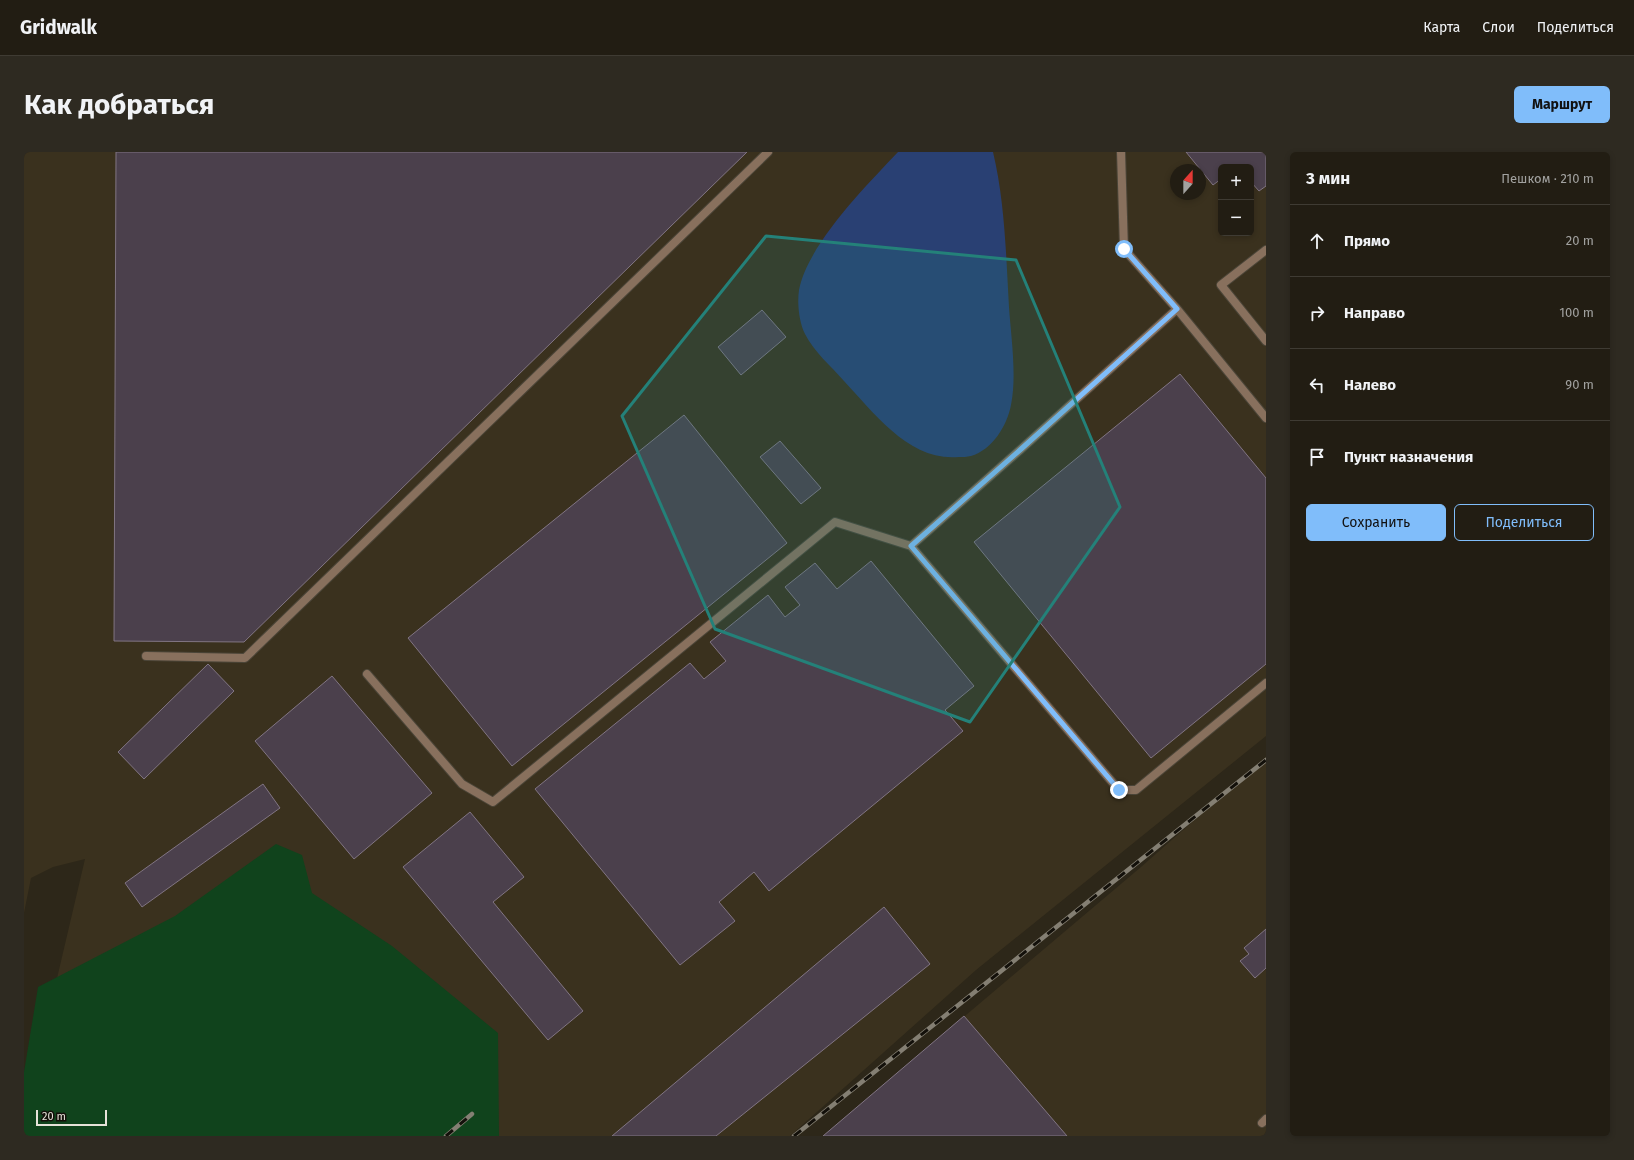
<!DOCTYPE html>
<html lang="ru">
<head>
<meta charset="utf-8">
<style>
	:root { --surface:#221d13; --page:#2e2a21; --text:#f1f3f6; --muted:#a2a2a0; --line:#3f3b33; --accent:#80bdfa }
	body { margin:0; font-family:"Fira Sans",sans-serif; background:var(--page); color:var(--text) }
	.controls { position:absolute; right:12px; top:12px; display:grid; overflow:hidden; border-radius:6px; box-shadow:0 2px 6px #0003 }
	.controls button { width:36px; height:36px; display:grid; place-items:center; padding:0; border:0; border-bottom:1px solid var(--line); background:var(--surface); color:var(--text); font:20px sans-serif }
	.compass { position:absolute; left:1146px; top:12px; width:36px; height:36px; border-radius:50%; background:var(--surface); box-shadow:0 2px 6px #0003; rotate:21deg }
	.scale { position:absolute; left:12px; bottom:10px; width:71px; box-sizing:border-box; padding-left:4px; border:2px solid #e6e2d9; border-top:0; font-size:11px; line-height:14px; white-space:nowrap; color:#e6e2d9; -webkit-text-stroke:3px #13100a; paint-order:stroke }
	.stop { position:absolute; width:12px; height:12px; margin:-9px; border:3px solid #80bdfa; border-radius:50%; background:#fff }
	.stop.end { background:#80bdfa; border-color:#fff; box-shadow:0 1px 4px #0008 }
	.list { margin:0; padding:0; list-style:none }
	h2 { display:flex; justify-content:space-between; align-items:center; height:52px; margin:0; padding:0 16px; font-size:17px }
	h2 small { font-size:13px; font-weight:400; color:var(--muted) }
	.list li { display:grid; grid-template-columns:26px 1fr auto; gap:12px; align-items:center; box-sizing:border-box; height:72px; padding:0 16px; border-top:1px solid var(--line) }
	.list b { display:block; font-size:15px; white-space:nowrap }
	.list em { font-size:13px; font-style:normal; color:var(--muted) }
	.actions { display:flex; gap:8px; padding:12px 16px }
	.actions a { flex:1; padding:9px 0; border:1px solid var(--accent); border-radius:6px; text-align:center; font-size:14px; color:var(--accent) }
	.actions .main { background:var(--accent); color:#111 }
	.icon { flex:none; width:22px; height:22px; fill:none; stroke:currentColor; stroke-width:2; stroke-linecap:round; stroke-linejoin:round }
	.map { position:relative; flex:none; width:1242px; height:984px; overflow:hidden; border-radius:6px }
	header { display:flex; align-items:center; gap:24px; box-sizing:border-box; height:56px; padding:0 20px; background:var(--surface); border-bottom:1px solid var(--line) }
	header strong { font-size:19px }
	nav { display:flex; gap:22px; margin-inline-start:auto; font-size:14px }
	.intro { display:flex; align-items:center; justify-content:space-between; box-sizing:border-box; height:96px; padding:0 24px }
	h1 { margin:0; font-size:28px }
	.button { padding:10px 18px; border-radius:6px; background:var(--accent); color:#111; font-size:14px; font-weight:700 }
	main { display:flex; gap:24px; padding:0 24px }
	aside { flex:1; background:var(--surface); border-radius:6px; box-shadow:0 2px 6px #0003 }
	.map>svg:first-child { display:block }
</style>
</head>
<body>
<header>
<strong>Gridwalk</strong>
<nav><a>Карта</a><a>Слои</a><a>Поделиться</a></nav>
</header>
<div class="intro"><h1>Как добраться</h1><a class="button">Маршрут</a></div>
<main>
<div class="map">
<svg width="1242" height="984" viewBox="0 0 1242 984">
	<rect width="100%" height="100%" fill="#2d2719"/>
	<path fill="#3a311e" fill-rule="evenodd" d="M 0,0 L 1242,0 L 1242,584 L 952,818 L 766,984 L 0,984 L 0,967 L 61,707 L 29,715 L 7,726 L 0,761 ZM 1197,15 L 1227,15 L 1227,81 L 1197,81 ZM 1152,18 L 1176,18 L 1176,42 L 1152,42 Z
		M 1242,605 L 1242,984 L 799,984 L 1117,715 Z"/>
	<path fill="#10431c" d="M 252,692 L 278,703 L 288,741 L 368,794 L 474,881 L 475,984 L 0,984 L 0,920 L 14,835 L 151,764 Z"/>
	<path fill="#294073" d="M 874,0 L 969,0 C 981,50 982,103 985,155 C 987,185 993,223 987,253 C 983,274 968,298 947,304 C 943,305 939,305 935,305 C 886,310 850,261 820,229 C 807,214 790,200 781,182 C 775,170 773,151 775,138 C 784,92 842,34 874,0 Z"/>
	<path fill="#4b404c" stroke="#817583" d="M 92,0 L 723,0 L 220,490 L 90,489 Z
		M 1162,0 L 1242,0 L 1242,34 L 1235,39 L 1227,30 L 1227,15 L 1214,14 L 1197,15 L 1197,27 L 1189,33 Z
		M 738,158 L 762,185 L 717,223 L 694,195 Z
		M 1156,222 L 1242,326 L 1242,512 L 1127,606 L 950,390 Z
		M 660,263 L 763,391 L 488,614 L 384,486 Z
		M 756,289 L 797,336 L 777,352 L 736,305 Z
		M 847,409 L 950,534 L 921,558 L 939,579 L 745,739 L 730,720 L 695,750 L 711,769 L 656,813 L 511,637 L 666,511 L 680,527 L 702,509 L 686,490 L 744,443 L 761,465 L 776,453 L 761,435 L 791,411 L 813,437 Z
		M 184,512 L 210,539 L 120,627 L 94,600 Z
		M 308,524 L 408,641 L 330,707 L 231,589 Z
		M 239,632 L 256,656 L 118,755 L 101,731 Z
		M 446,660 L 500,725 L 469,750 L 559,859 L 524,888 L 379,715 Z
		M 860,755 L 906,812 L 692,984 L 588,984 Z
		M 1242,777 L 1242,816 L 1231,826 L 1216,809 L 1225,802 L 1220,796 Z
		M 940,864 L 1043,984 L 799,984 Z"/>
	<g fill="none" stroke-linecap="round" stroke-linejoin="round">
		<defs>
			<path id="service" d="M 1097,0 L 1100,97 L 1153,157 L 1242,266
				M 1242,98 L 1197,133 L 1242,189
				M 887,394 L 1095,638 L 1112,638 L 1242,531
				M 122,504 L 221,506 L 744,0
				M 343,522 L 438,632 L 469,650 L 811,370 L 887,394 L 996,298 L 1153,157
				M 1238,971 L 1242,967"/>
		</defs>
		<use href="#service" stroke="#4b4538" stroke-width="10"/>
		<use href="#service" stroke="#88705d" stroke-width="8"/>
		<defs>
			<path id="rail" d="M 422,984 L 448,962
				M 770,984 L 1242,608"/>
		</defs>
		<use href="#rail" stroke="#847f73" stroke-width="4.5"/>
		<use href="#rail" stroke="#13100a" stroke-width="3" stroke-dasharray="9" stroke-linecap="butt"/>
	</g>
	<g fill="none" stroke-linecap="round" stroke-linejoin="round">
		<path stroke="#80bdfa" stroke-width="5" d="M 1095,638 L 887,394 L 996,298 L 1153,157 L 1100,97"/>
	</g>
	<path fill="#248179" fill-opacity="0.2" stroke="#248179" stroke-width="3" stroke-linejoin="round" d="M 742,84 L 992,108 L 1096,355 L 946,570 L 691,477 L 598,264 Z"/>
</svg>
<div class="controls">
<button>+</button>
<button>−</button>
</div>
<svg class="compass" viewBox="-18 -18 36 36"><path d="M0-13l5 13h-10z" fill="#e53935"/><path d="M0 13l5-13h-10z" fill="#a2a2a0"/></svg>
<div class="scale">20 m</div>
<div class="stop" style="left:1100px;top:97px"></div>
<div class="stop end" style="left:1095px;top:638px"></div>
</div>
<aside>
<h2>3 мин<small>Пешком · 210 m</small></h2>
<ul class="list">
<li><svg class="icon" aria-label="ahead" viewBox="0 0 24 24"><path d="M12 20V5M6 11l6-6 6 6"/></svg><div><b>Прямо</b></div><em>20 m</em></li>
<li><svg class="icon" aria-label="right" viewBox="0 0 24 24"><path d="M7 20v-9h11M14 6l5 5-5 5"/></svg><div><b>Направо</b></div><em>100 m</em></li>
<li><svg class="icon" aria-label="left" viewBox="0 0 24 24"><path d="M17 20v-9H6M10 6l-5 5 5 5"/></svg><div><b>Налево</b></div><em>90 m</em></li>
<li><svg class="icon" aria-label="arrive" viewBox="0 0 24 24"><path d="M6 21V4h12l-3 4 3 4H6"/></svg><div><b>Пункт назначения</b></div></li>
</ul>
<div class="actions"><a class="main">Сохранить</a><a>Поделиться</a></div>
</aside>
</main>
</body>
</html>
